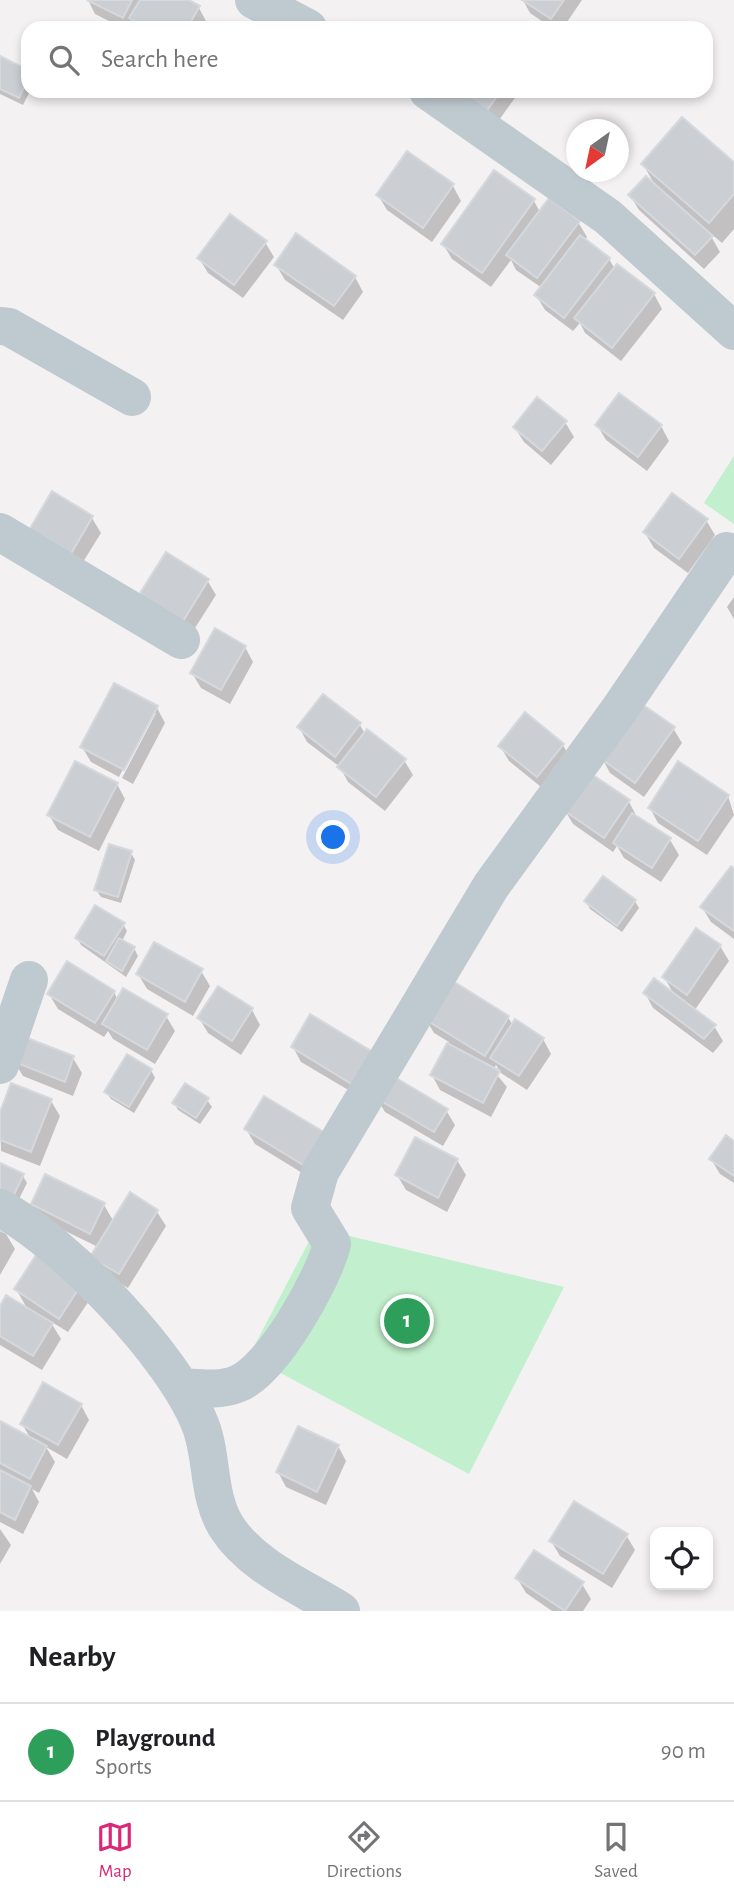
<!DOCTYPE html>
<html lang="en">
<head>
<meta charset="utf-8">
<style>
	:root { --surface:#fff; --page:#f6f6f6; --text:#202124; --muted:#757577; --line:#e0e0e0; --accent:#db2777 }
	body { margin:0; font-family:"Alegreya Sans",sans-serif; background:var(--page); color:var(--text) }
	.controls { position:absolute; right:21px; bottom:21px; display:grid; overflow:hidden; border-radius:14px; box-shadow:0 4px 10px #0003 }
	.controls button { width:63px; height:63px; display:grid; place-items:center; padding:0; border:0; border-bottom:2px solid var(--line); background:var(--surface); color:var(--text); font:35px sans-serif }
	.compass { position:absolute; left:566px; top:119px; width:63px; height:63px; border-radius:50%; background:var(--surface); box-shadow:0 4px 10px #0003; rotate:213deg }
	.you { position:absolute; left:334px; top:838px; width:24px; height:24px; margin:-18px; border:5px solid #fff; border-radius:50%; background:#1a73e8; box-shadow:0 0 0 10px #1a73e833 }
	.badge { display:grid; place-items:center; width:46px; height:46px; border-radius:50%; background:var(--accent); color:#fff; font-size:23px; font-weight:700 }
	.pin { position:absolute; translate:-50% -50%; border:4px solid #fff; box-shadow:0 2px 7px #0006 }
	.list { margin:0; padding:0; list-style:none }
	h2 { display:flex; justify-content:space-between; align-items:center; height:91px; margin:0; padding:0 28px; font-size:30px }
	h2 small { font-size:23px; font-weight:400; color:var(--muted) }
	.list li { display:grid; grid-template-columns:46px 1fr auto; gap:21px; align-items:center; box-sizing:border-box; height:98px; padding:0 28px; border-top:2px solid var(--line) }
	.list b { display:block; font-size:26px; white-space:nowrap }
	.list p { margin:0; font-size:23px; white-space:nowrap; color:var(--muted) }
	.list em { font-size:23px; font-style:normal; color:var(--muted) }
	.icon { flex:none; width:38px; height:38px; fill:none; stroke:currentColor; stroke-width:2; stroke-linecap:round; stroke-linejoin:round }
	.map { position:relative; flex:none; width:734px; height:1611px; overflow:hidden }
	.search { position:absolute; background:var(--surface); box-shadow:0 4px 10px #0003; left:21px; right:21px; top:21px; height:77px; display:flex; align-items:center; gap:18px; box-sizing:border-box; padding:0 24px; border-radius:21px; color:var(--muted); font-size:26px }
	.sheet { height:189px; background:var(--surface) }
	nav { display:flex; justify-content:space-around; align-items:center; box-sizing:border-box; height:98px; border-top:2px solid var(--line); background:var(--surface); font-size:19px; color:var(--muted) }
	nav a { display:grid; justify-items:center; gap:4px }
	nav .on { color:var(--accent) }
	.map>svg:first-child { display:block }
</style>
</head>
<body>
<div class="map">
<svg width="734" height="1611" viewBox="0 0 734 1611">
	<rect width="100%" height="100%" fill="#f3f1f2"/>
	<path fill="#c2efcd" d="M 734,456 L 734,524 L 704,503 Z
		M 316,1228 L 564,1287 L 469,1474 L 249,1356 Z"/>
	<path fill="#0003" d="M 88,0 L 186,0 L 199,8 L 207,23 L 204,28 L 137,28 L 135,24 L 133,28 L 123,28 L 95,14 Z
		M 523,0 L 582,0 L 563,28 L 552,28 L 530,13 Z
		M 438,22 L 447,28 L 434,28 Z
		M 0,58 L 28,71 L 30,91 L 23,105 L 0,94 Z
		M 450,91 L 520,91 L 494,127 Z
		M 643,164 L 734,165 L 734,229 L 722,243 L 708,231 L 720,252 L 704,269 L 639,210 L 630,195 L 656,187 Z
		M 495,172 L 534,201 L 540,212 L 578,222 L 587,237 L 585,240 L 609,259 L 615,269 L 654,294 L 662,309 L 621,361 L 585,333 L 580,323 L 573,331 L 545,310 L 536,295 L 542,288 L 516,270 L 511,260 L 491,287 L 452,259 L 443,244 Z
		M 453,186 L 461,201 L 432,242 L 387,210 L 378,195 Z
		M 265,242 L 274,257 L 243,298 L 208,273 L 199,258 Z
		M 276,265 L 355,277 L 363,292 L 343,320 L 285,280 Z
		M 565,422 L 574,437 L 551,465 L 524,442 L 515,428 Z
		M 597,425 L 661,426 L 669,441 L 647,471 L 606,440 Z
		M 53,494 L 92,518 L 101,533 L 78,570 L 38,547 Z
		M 706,520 L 715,535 L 688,573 L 654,548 L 645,533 Z
		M 207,580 L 216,595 L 188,639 L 139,598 Z
		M 734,597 L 734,619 L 727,607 Z
		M 245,647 L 253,662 L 230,704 L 201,688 L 192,673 Z
		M 157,708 L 165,723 L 133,784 L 122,778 L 156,713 L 152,713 L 119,777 L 91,762 L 82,747 Z
		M 360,725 L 365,734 L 404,760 L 413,775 L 385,811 L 348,782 L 340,767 L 307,742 L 299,727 Z
		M 673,728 L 682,743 L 644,797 L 610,773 L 602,758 Z
		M 563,745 L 571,760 L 546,791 L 509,761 L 500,746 Z
		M 117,784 L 125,799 L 99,851 L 58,830 L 49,815 Z
		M 728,796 L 734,815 L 707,855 L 658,823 L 650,808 Z
		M 629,802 L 637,817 L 670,840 L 679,855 L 661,882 L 624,858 L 617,846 L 613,852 L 573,824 L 564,809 Z
		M 131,853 L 135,860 L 121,903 L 101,897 L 96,890 Z
		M 734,870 L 734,939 L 711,922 L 702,907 Z
		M 586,901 L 635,901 L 639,908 L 622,932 L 590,909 Z
		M 123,924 L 127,931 L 122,941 L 134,948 L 138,956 L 126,977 L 81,945 L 77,938 Z
		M 720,946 L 729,961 L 694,1011 L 714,1026 L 723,1041 L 713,1053 L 653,1008 L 645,993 L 675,996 L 664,977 Z
		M 201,971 L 210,986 L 193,1016 L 147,989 L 138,974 Z
		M 114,992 L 118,1000 L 166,1016 L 175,1031 L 155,1064 L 113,1039 L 108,1031 L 104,1037 L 58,1009 L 49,994 Z
		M 252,1010 L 260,1025 L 241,1055 L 208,1033 L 199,1018 Z
		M 508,1017 L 513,1026 L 543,1039 L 551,1054 L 527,1090 L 501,1073 L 496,1065 L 493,1070 L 507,1087 L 491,1117 L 440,1090 L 432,1075 L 449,1042 L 434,1033 L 425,1018 Z
		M 293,1047 L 385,1071 L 367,1101 L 301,1062 Z
		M 73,1058 L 82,1073 L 73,1096 L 23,1076 L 14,1061 Z
		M 151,1070 L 155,1078 L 134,1113 L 111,1099 L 106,1092 Z
		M 376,1097 L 446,1110 L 455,1125 L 443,1146 L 385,1112 Z
		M 207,1100 L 212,1107 L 200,1124 L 178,1110 L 174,1103 Z
		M 51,1101 L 60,1116 L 40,1166 L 1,1151 L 0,1117 Z
		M 246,1129 L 322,1133 L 312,1179 L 255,1144 Z
		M 734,1143 L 734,1183 L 720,1174 L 711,1159 Z
		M 457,1160 L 466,1175 L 447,1212 L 406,1190 L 397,1175 Z
		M 0,1165 L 23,1176 L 27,1183 L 15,1207 Z
		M 130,1195 L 157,1212 L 166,1226 L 128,1288 L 101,1272 L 98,1247 L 41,1219 L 32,1204 L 104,1205 L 114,1222 Z
		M 0,1231 L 6,1234 L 15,1249 L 0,1275 Z
		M 39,1255 L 91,1298 L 68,1332 L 50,1321 L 61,1339 L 42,1370 L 0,1345 L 0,1310 L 28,1310 L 16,1289 Z
		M 81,1405 L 89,1420 L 67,1459 L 46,1447 L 55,1462 L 39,1493 L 32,1489 L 39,1502 L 23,1534 L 0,1522 L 0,1423 L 31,1439 L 22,1424 Z
		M 338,1446 L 346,1461 L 326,1505 L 286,1487 L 278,1472 Z
		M 0,1529 L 11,1545 L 0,1564 Z
		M 626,1535 L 635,1550 L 612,1588 L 560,1556 L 551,1541 Z
		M 517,1578 L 582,1584 L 591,1599 L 583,1611 L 552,1611 L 526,1593 Z"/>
	<path fill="#cbcfd3" stroke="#d5d8dc" stroke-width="2" d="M 87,0 L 132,0 L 123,18 Z
		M 140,0 L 189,0 L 200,6 L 187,28 L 146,28 L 129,18 Z
		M 522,0 L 564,0 L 551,19 Z
		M 0,56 L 28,70 L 28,79 L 19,98 L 0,89 Z
		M 454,91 L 501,91 L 485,113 Z
		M 682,117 L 734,162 L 734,194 L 709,223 L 641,164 Z
		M 407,151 L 454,184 L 423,228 L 376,195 Z
		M 494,170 L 535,199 L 482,273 L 441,244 Z
		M 646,176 L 713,236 L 695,255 L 628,195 Z
		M 549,198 L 580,221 L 537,278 L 506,255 Z
		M 230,214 L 267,241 L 234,285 L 197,258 Z
		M 296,233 L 356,276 L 334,306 L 274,265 Z
		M 580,235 L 610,258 L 564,318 L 534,295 Z
		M 617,264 L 655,293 L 612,348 L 574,318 Z
		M 619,393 L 662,425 L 638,457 L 595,425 Z
		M 537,397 L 567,421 L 542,451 L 513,427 Z
		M 52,491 L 93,516 L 69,557 L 28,532 Z
		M 672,493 L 708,519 L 679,559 L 643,532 Z
		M 166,552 L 209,579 L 180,626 L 137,598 Z
		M 215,628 L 246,646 L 221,690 L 190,673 Z
		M 114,683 L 158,706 L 124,770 L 80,747 Z
		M 323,694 L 361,723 L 335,757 L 297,727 Z
		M 639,702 L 675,727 L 635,783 L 600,758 Z
		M 525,712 L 564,744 L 537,777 L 498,746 Z
		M 367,729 L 406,759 L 376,797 L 337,767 Z
		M 75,761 L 118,783 L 90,837 L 47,815 Z
		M 678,761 L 729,795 L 698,841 L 648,808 Z
		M 587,771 L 630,800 L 604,838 L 562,809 Z
		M 632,813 L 671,838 L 652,868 L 613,843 Z
		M 109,844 L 132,851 L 118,897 L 94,890 Z
		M 731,866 L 734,868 L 734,931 L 700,907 Z
		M 603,876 L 636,900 L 617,926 L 584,901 Z
		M 95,905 L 125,923 L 104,956 L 75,938 Z
		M 696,928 L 721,945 L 687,995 L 662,977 Z
		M 119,938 L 135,947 L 122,971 L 106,961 Z
		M 154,942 L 203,969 L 185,1002 L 136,974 Z
		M 67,961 L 115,991 L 95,1023 L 47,994 Z
		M 448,978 L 509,1016 L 485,1056 L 423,1018 Z
		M 654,978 L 716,1025 L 704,1039 L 643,993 Z
		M 218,986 L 253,1008 L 232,1041 L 197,1018 Z
		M 123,988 L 168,1014 L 147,1050 L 102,1024 Z
		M 310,1014 L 378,1055 L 358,1088 L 291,1047 Z
		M 515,1019 L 544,1038 L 519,1076 L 490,1058 Z
		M 22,1036 L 74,1056 L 65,1082 L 12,1061 Z
		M 447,1043 L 500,1071 L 483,1103 L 430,1075 Z
		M 127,1054 L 152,1069 L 129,1107 L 104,1092 Z
		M 388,1073 L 448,1109 L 434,1132 L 374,1097 Z
		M 11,1083 L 52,1099 L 31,1152 L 0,1140 L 0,1112 Z
		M 185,1083 L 209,1098 L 196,1118 L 172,1103 Z
		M 264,1096 L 324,1132 L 303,1165 L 244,1129 Z
		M 726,1135 L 734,1141 L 734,1176 L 709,1159 Z
		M 415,1137 L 458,1159 L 438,1198 L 395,1175 Z
		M 0,1163 L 24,1174 L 11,1201 L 0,1196 Z
		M 45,1174 L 105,1203 L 90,1234 L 31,1204 Z
		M 130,1192 L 158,1210 L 119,1274 L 90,1257 Z
		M 38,1252 L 83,1282 L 59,1319 L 14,1289 Z
		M 6,1295 L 53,1323 L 33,1356 L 0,1336 L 0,1306 Z
		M 43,1382 L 82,1404 L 58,1445 L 20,1424 Z
		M 0,1421 L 47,1446 L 30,1479 L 0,1463 Z
		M 298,1426 L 339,1445 L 317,1492 L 276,1472 Z
		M 0,1470 L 31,1486 L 15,1520 L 0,1512 Z
		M 574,1501 L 628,1534 L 603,1574 L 549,1541 Z
		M 534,1550 L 584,1582 L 565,1611 L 515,1578 Z"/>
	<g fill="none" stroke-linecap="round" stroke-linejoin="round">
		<path stroke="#bfcad0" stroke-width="38" d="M 254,0 L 308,28
			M 428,91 L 608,217 L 734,331
			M 0,326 L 9,327 L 132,397
			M 0,532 L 181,640
			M 0,1065 L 29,980
			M 0,1208 C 65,1243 173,1355 200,1424 C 213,1456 207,1495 226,1526 C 251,1566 303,1587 341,1611
			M 183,1387 C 201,1388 220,1391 237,1384 C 272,1371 323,1280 332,1244 L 310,1208 L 320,1172 L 491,886 L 619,710 L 727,551"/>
	</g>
</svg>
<div class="controls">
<button><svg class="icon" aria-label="locate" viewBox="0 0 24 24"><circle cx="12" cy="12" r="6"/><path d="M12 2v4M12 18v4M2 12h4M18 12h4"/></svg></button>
</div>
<svg class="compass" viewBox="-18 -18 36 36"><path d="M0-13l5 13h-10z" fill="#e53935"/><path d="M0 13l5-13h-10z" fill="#757577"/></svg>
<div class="you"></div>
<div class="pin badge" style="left:407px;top:1321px;background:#2e9e5b">1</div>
<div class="search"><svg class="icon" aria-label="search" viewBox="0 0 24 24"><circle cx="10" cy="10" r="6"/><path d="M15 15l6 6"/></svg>Search here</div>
</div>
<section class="sheet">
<h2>Nearby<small></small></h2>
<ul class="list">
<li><span class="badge" style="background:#2e9e5b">1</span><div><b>Playground</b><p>Sports</p></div><em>90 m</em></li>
</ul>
</section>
<nav>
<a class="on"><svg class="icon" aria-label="map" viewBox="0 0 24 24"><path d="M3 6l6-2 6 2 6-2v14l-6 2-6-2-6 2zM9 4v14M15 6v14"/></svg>Map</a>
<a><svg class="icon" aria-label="directions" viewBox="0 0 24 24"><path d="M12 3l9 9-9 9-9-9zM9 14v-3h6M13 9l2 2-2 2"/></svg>Directions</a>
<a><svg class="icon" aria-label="saved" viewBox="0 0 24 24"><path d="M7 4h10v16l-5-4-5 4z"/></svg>Saved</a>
</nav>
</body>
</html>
